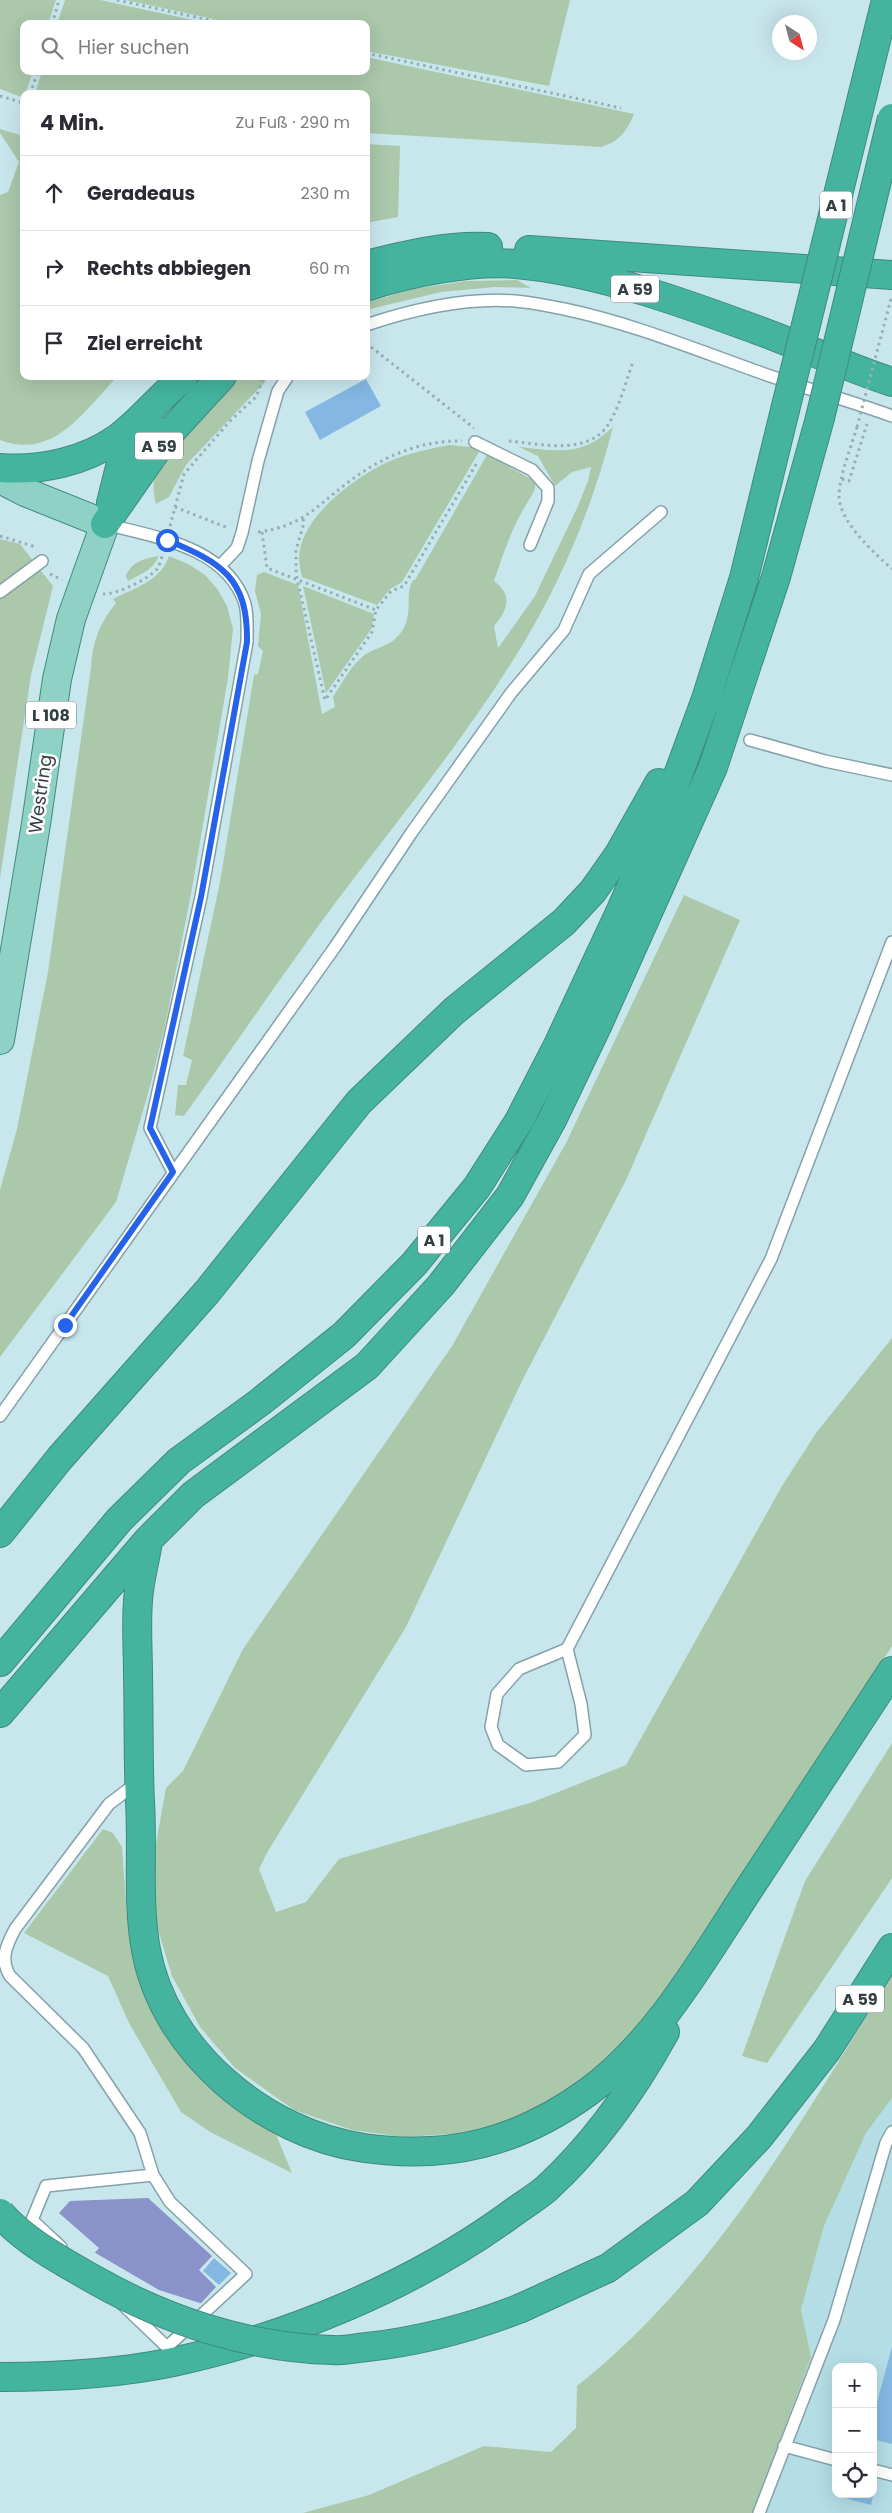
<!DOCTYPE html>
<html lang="de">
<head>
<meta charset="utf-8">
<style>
	:root { --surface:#fff; --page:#f2f2f3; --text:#2b2b33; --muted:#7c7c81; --line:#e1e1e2 }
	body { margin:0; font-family:Poppins,sans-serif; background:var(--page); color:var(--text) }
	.controls { position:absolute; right:15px; bottom:15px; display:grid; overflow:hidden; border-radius:10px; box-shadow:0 5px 20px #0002 }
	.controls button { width:45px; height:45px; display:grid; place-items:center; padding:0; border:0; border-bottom:1px solid var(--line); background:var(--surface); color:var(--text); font:25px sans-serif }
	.compass { position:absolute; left:772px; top:15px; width:45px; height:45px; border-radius:50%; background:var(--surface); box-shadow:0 5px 20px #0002; rotate:144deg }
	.stop { position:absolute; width:15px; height:15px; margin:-11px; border:4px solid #2563eb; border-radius:50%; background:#fff }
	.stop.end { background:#2563eb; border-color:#fff; box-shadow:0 1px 5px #0008 }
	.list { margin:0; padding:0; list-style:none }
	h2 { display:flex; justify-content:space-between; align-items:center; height:65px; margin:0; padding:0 20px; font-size:21px }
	h2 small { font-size:16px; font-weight:400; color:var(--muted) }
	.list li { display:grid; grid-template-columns:32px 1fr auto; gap:15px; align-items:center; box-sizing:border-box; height:75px; padding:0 20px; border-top:1px solid var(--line) }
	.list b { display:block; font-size:19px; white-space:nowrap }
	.list em { font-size:16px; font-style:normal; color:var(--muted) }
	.icon { flex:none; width:28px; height:28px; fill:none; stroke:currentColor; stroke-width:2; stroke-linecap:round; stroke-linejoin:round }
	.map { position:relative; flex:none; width:892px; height:2513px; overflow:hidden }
	.search { position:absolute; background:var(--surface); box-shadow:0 5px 20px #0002; left:20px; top:20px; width:350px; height:55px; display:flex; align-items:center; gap:12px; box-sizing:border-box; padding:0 18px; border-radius:10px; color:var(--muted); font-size:19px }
	.panel { position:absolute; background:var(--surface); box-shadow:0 5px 20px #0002; left:20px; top:90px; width:350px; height:290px; border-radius:10px }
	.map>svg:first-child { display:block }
</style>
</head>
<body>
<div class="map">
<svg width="892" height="2513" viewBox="0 0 892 2513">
	<rect width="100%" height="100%" fill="#c8e7ed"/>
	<path fill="#b4dde5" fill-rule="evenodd" d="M 892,2098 L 892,2513 L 753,2513 L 811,2357 L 801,2311 L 824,2226 L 866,2133 ZM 836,2367 L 873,2367 L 873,2494 L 836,2494 Z"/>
	<path fill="#abc8ab" d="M 0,0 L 56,0 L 48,24 L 24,24 L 24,71 L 33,71 L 24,98 L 0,89 Z
		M 65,0 L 100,0 L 211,24 L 57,24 Z
		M 126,0 L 570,0 L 549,86 L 366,51 L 366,24 L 237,24 Z
		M 366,57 L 634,114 C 627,131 619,142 601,147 L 366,133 L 366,94 L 35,94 L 42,71 L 366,71 Z
		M 0,129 L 24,136 L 24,376 L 118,376 C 85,409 55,461 0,440 L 0,195 L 8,192 L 19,162 L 0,133 Z
		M 366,144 L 400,146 L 398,217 L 366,223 Z
		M 517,280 L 531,288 L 495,287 L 441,292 L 366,310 L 366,303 L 413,289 L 466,281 Z
		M 239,376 L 267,376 L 266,381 L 186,465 L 169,497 L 156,504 C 154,495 152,487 155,477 C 163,453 217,394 239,376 Z
		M 613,427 C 597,490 574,550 544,607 C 487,713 408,806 336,902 C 284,972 235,1045 184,1116 L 175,1115 L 178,1085 L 186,1085 L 192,1060 L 183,1056 L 220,882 L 254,675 L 258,674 L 263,651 L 258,646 L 261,614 L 255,591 L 257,575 L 264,572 L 298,585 L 322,714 L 335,707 L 333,697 C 341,685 349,669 360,659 C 373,646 390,649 402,631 C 414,613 404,594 413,580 L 415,580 L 487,455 L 535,481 C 537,491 530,497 526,505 C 511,529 503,555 494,581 C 513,595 508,610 494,626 L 498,648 L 535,596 L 578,506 L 588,481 L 591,467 L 572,472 L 555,486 L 538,456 L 519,447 C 560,451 581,457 613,427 Z
		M 449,445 L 471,447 L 479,452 L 402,582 L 390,589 L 377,605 L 302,577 C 300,568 298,559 300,550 C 306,513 358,475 390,461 C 409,453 429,449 449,445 Z
		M 0,539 L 20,544 L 53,586 L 31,675 L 0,878 Z
		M 159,556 C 153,570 141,574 128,581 L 126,576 C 131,562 145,558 159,556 Z
		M 169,556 L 190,565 L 205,575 L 218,590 L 227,606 L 233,629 L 228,678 L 192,889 L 165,1026 L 148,1094 L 116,1202 L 0,1357 L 0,1190 L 17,1129 L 48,972 L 91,668 C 92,643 100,622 116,603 L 113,599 C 134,588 161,581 169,556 Z
		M 303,586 L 374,614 L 372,628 L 326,693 Z
		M 684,895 L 740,920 L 626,1180 L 523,1379 L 406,1627 L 268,1851 L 259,1869 L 276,1912 L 306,1902 L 339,1859 L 533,1802 L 626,1765 L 782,1486 L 816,1433 L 892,1338 L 892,1646 L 678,1985 L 613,2056 L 570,2087 L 531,2111 L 491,2128 L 451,2134 L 403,2137 L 352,2130 L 294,2110 L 235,2068 L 200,2027 L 172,1976 L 155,1920 L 151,1871 L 166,1788 L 183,1771 L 243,1649 L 452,1346 L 566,1143 Z
		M 892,1743 L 892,1878 L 767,2063 L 742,2056 L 805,1881 Z
		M 103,1829 L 113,1833 L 122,1847 L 127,1916 L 135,1954 L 275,2132 L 292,2173 L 210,2132 L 181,2112 L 130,2025 L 108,1976 L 24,1933 Z
		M 892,1975 L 892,2098 L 866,2133 L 824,2226 L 801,2310 L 811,2357 L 753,2513 L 303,2513 L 369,2495 L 484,2446 L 551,2452 L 576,2428 L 577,2386 C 715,2277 800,2122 892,1975 Z"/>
	<path fill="#8993ca" d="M 148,2198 L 212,2256 L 199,2270 L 216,2287 L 174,2332 L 91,2257 L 99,2248 L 59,2213 L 70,2201 Z"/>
	<path fill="#c8e7ed" d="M 92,2251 L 159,2290 L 203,2304 L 173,2334 L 89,2259 L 88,2256 Z"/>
	<path fill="#84b8e2" d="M 366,379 L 381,406 L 320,440 L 305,412 Z
		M 214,2258 L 231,2273 L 219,2285 L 203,2271 Z
		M 892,2347 L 892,2444 L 873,2439 L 873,2401 L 877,2402 Z
		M 846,2494 L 865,2494 L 873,2497 L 871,2505 L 845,2498 Z"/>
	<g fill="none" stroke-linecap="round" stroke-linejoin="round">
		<defs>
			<path id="service" d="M 366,325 C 414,309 465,297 515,301 C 531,302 548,306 564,309 C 631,323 694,349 759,372 C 803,388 848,400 892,416
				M 475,442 L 532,470 L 548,488 L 548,501 L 530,545
				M 105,524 C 155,537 227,547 245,604 C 248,616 247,630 247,642 L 201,897 L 150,1128 L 173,1172
				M 220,566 L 237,548 L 242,533 L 258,461 L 278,391 L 288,376
				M 0,592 L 42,561
				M 750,740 L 825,761 L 892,775
				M 0,1416 L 335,947 L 412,832 L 511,693 L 564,630 L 589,574 L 661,512
				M 567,1649 L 581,1704 L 585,1735 L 558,1762 L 526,1765 L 498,1745 L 491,1727 L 497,1694 L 519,1669 L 567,1649 L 771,1259 L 892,942
				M 61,2247 L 32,2220 L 46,2186 L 153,2175
				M 122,2304 L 167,2347 L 246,2274 L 170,2202 L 153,2175 L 140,2133 L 83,2048 L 10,1976 C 0,1960 6,1946 15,1929 L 109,1804 L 138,1782
				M 784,2446 L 836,2460
				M 873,2470 L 892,2475
				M 759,2513 L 834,2320 L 886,2143 L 892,2132"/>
			<path id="primary" d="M 0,479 L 25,492 L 105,524 L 71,619 L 57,679 L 36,824 L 0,1040"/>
			<path id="motorway" d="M 529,250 L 892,275
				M 366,265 C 406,255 447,245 488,247
				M 366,287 C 407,273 473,260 516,264 C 598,271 690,305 768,334 C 810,350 849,368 892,382
				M 0,468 C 40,471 84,462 118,438 C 142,420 160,396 183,378
				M 111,503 L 121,463 L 151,426
				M 105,524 L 165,438 L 222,376
				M 0,1533 L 60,1458 L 207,1292 L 359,1102 L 454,1011 L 564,922 L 593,891 L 619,854 L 659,783
				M 148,1542 C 145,1561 139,1581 138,1601 C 136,1625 138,1651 138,1675 C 139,1717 138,1760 140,1802 C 143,1851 137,1901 146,1950 C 164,2051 265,2134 364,2148 C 450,2160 519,2142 588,2092 C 654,2044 701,1963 745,1895 C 794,1821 843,1746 892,1671
				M 0,1662 L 119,1520 L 179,1461 L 260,1402 L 344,1335 L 414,1264 L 477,1187 L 519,1121 L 558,1045 L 621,910 L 668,802 L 706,699 L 744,578 L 785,410
				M 0,1713 L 148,1540 L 193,1495 L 367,1366 L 441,1285 L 510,1196 L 552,1120 L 598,1024 L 713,767 L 776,577 L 820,418
				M 521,2308 L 608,2268 L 697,2203 L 759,2137 L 827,2050 L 892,1948
				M 0,2377 C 58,2377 116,2374 173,2362 C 289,2337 411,2286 507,2217 C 520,2207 534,2199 546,2189 C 595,2144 633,2090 665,2032"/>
		</defs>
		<use href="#service" stroke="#84a2a8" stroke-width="14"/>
		<use href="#primary" stroke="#3e8b7e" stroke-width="30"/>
		<use href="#motorway" stroke="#3e8b7e" stroke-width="30"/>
		<path stroke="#96aeb3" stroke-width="3" stroke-dasharray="2.5 4" stroke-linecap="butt" d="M 117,0 L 228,24
			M 52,24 L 59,0
			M 366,53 L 621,108
			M 30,94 L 38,71
			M 0,96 L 24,103
			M 366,343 L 474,428
			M 857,427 C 851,448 840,473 839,495 C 838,520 874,553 892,569
			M 509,441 C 542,444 592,457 611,420 C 621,402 626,381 633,362
			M 842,479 L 849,481 L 867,424
			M 175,507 L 228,528
			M 303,519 L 304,523 L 296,550 L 296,574 L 325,700 L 372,632 L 376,610 L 391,591 L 404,586 L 478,461
			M 170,526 L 184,474 L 230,421 L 256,397 L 264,376
			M 258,532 C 302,526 313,509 346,484 C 379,458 420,440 462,441
			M 262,532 L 267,568 L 376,610
			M 0,536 L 36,547
			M 50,574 L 62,580
			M 103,594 C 116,595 149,579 157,569 C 160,565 161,559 163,554"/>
		<use href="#service" stroke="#fff" stroke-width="11"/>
		<use href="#primary" stroke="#8fd2c5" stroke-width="28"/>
		<use href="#motorway" stroke="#44b49e" stroke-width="28"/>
		<defs>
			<path id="motorway-bridge" d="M 785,410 L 886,0
				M 820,418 L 892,118
				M 0,2213 C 25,2242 62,2261 95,2280 C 167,2321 250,2348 333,2350 C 344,2351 356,2348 367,2347 C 421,2341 470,2328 521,2308"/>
		</defs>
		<use href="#motorway-bridge" stroke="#3e8b7e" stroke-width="30" stroke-linecap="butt"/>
		<path stroke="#96aeb3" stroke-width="3" stroke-dasharray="2.5 4" stroke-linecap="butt" d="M 857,427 L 892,295"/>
		<use href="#motorway-bridge" stroke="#44b49e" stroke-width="28"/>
	</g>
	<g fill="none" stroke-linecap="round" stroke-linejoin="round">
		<path stroke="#2563eb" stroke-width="6" d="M 65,1325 L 173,1172 L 150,1128 L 201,897 L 247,642 C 248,578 222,563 167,540"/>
	</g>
	<g text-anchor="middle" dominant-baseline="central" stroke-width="5" stroke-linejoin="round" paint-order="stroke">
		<g fill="#fff" stroke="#70797b" stroke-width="1">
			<rect x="820" y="191.5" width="32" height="27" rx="4"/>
			<rect x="611" y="275.5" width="48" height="27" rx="4"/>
			<rect x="135" y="432.5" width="48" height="27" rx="4"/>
			<rect x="26" y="701.5" width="50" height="27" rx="4"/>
			<rect x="418" y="1226.5" width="32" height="27" rx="4"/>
			<rect x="836" y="1985.5" width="48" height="27" rx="4"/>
		</g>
		<g font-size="16" font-weight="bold" fill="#333f42">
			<text x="836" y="205">A 1</text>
			<text x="635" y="289">A 59</text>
			<text x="159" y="446">A 59</text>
			<text x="51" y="715">L 108</text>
			<text x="434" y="1240">A 1</text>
			<text x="860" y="1999">A 59</text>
		</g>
		<g font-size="18" fill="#333f42" stroke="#fff">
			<text transform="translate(40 794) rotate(-82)">Westring</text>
		</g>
	</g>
</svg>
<div class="controls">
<button>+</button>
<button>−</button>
<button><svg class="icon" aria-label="locate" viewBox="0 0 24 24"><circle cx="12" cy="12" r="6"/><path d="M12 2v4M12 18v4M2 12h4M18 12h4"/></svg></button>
</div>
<svg class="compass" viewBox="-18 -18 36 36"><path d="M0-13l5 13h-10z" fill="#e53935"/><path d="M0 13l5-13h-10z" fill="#7c7c81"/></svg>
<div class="stop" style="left:167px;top:540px"></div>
<div class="stop end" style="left:65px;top:1325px"></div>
<div class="search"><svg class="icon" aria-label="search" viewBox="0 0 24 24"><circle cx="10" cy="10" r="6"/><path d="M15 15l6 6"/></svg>Hier suchen</div>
<section class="panel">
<h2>4 Min.<small>Zu Fuß · 290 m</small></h2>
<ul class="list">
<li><svg class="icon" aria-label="ahead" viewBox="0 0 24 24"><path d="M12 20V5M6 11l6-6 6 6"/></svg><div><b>Geradeaus</b></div><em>230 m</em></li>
<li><svg class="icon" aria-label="right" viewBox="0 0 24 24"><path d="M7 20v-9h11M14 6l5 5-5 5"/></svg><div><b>Rechts abbiegen</b></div><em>60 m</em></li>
<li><svg class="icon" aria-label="arrive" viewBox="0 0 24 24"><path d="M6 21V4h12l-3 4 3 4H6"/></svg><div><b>Ziel erreicht</b></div></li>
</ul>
</section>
</div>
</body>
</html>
